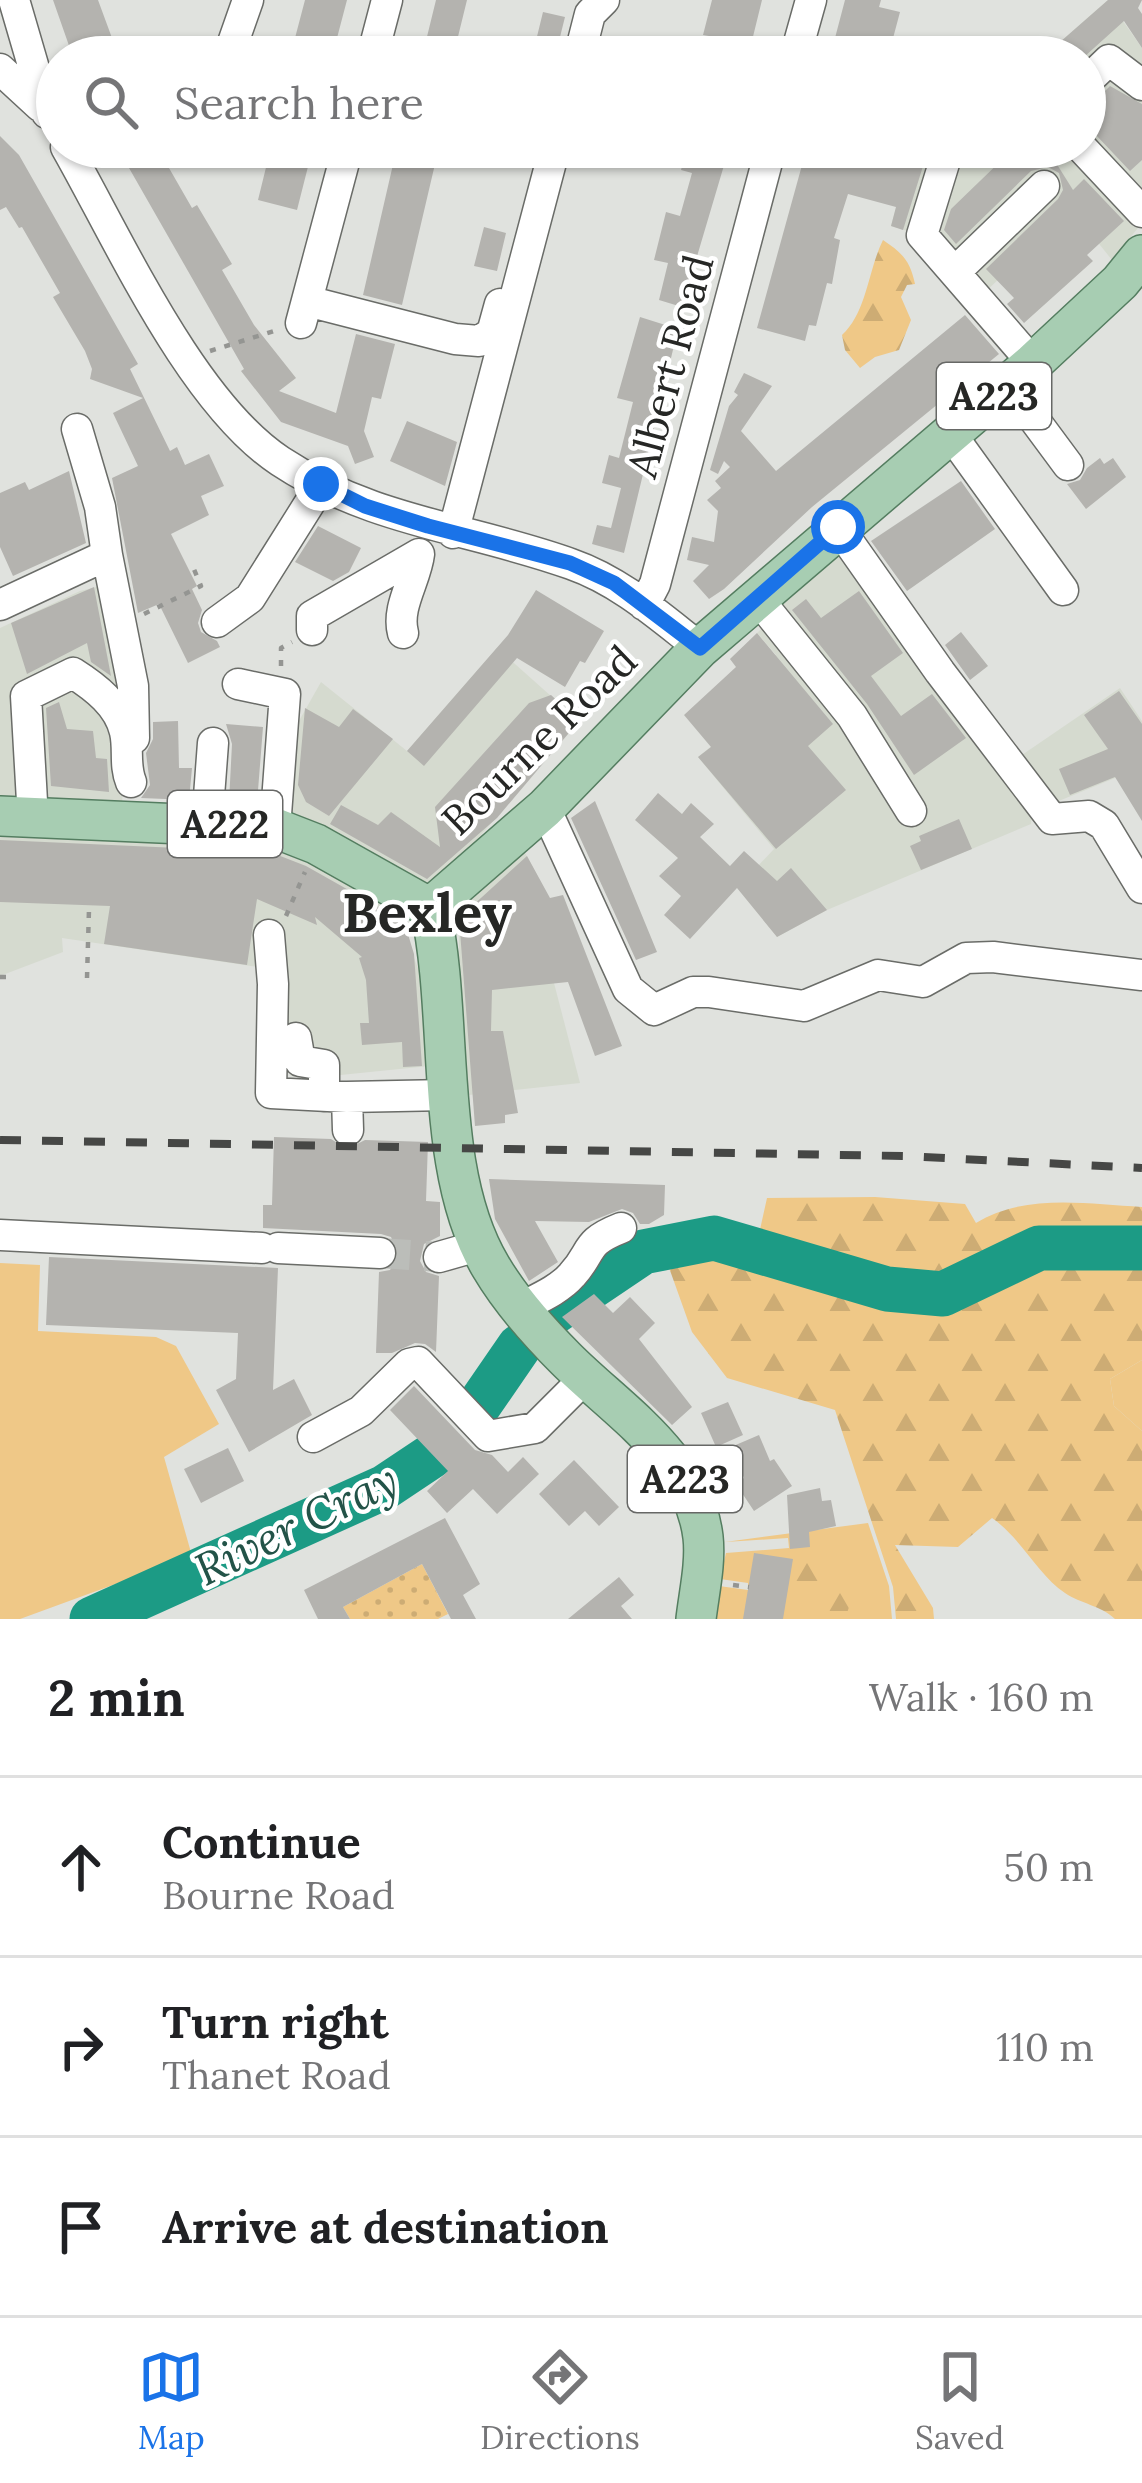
<!DOCTYPE html>
<html lang="en">
<head>
<meta charset="utf-8">
<style>
	:root { --surface:#fff; --page:#f2f2f2; --text:#202124; --muted:#757577; --line:#e0e0e0; --accent:#1a73e8 }
	body { margin:0; font-family:Lora,serif; background:var(--page); color:var(--text) }
	.stop { position:absolute; width:36px; height:36px; margin:-27px; border:9px solid #1a73e8; border-radius:50%; background:#fff }
	.stop.end { background:#1a73e8; border-color:#fff; box-shadow:0 3px 12px #0008 }
	.list { margin:0; padding:0; list-style:none }
	h2 { display:flex; justify-content:space-between; align-items:center; height:156px; margin:0; padding:0 48px; font-size:51px }
	h2 small { font-size:39px; font-weight:400; color:var(--muted) }
	.list li { display:grid; grid-template-columns:78px 1fr auto; gap:36px; align-items:center; box-sizing:border-box; height:180px; padding:0 48px; border-top:3px solid var(--line) }
	.list b { display:block; font-size:45px; white-space:nowrap }
	.list p { margin:0; font-size:39px; white-space:nowrap; color:var(--muted) }
	.list em { font-size:39px; font-style:normal; color:var(--muted) }
	.icon { flex:none; width:66px; height:66px; fill:none; stroke:currentColor; stroke-width:2; stroke-linecap:round; stroke-linejoin:round }
	.map { position:relative; flex:none; width:1142px; height:1619px; overflow:hidden }
	.search { position:absolute; background:var(--surface); box-shadow:0 3px 9px #0004; left:36px; right:36px; top:36px; height:132px; display:flex; align-items:center; gap:30px; box-sizing:border-box; padding:0 42px; border-radius:66px; color:var(--muted); font-size:45px }
	.sheet { height:696px; background:var(--surface) }
	nav { display:flex; justify-content:space-around; align-items:center; box-sizing:border-box; height:168px; border-top:3px solid var(--line); background:var(--surface); font-size:33px; color:var(--muted) }
	nav a { display:grid; justify-items:center; gap:6px }
	nav .on { color:var(--accent) }
	.map>svg:first-child { display:block }
</style>
</head>
<body>
<div class="map">
<svg width="1142" height="1619" viewBox="0 0 1142 1619">
	<defs>
		<pattern id="forest-firs" width="22" height="20" patternUnits="userSpaceOnUse" patternTransform="scale(3)"><rect width="22" height="20" fill="#efc887"/><path d="M5 1l3.5 6h-7zM16 11l3.5 6h-7z" fill="#cdac74"/></pattern>
		<pattern id="garden-dots" width="8" height="8" patternUnits="userSpaceOnUse" patternTransform="scale(3)"><rect width="8" height="8" fill="#efc887"/><path d="M2 2h.1M6 6h.1" fill="none" stroke="#cdac74" stroke-width="1.8" stroke-linecap="round"/></pattern>
	</defs>
	<rect width="100%" height="100%" fill="#e0e2de"/>
	<path fill="#d5dacf" d="M 1108,0 L 1142,48 L 1142,223 L 1112,260 L 1072,210 L 983,294 L 911,232 L 891,226 L 913,147 L 1085,147 L 1085,57 L 1043,57 Z
		M 837,553 L 889,622 L 886,625 L 892,633 L 902,627 L 1032,813 L 1031,824 L 827,910 L 777,937 L 738,887 L 774,849 L 698,757 L 729,732 L 780,717 L 730,659 L 743,647 L 761,667 L 776,655 L 757,633 L 782,609 L 780,605 Z
		M 109,584 L 125,692 L 122,809 L 0,810 L 0,628 L 80,591 Z
		M 497,648 L 579,721 L 462,857 L 429,887 L 366,848 L 362,853 L 286,818 L 295,728 L 321,682 L 407,751 Z
		M 1120,688 L 1142,721 L 1142,767 L 1049,805 L 1019,757 Z
		M 0,829 L 273,849 L 363,886 L 407,930 L 404,934 L 423,980 L 429,1066 L 311,1078 L 291,1076 L 282,1061 L 265,968 L 62,938 L 63,952 L 0,976 Z
		M 524,851 L 537,875 L 554,983 L 580,1083 L 469,1095 L 459,1008 L 459,918 L 467,898 Z"/>
	<path fill="#efc887" d="M 0,1263 L 40,1265 L 38,1331 L 156,1337 L 176,1346 L 219,1424 L 164,1457 L 192,1556 L 20,1619 L 0,1619 Z
		M 1142,1360 L 1142,1431 L 1114,1406 L 1110,1379 Z
		M 868,1523 L 889,1586 L 892,1619 L 714,1619 L 719,1586 L 748,1590 L 748,1583 L 720,1579 L 726,1553 L 789,1548 L 788,1538 L 725,1542 Z"/>
	<path fill="url(#forest-firs)" d="M 883,240 C 902,253 910,260 915,284 L 907,285 L 901,297 L 911,320 L 899,350 L 875,357 L 860,368 L 845,350 L 842,335 C 867,312 868,270 883,240 Z
		M 875,1197 L 965,1204 L 976,1223 C 1024,1193 1087,1204 1142,1207 L 1142,1360 L 1110,1379 L 1114,1406 L 1142,1431 L 1142,1619 L 1115,1619 C 1100,1605 1081,1604 1065,1593 C 1038,1575 1022,1539 992,1518 L 958,1547 L 895,1545 L 933,1608 L 934,1619 L 896,1619 L 893,1587 L 835,1410 L 727,1378 L 692,1332 L 667,1262 L 709,1249 L 745,1258 L 759,1234 L 767,1198 Z
		M 818,1544 L 824,1562 L 849,1592 L 851,1601 L 845,1619 L 798,1619 L 785,1606 L 791,1572 L 789,1559 L 796,1548 Z"/>
	<path fill="url(#garden-dots)" d="M 422,1564 L 448,1614 L 438,1619 L 350,1619 L 343,1607 Z"/>
	<g fill="none" stroke-linecap="round" stroke-linejoin="round">
		<path stroke="#1c9b85" stroke-width="45" d="M 551,1314 L 643,1252 L 714,1238 L 887,1289 L 943,1294 L 1039,1248 L 1142,1248
			M 477,1408 L 519,1347
			M 92,1619 L 385,1487 L 433,1455"/>
	</g>
	<path fill="#b4b3af" d="M 53,0 L 98,0 L 119,57 L 73,57 Z
		M 305,0 L 347,0 L 332,57 L 290,57 Z
		M 436,0 L 467,0 L 453,57 L 422,57 Z
		M 712,0 L 762,0 L 748,57 L 704,57 L 709,36 L 703,35 Z
		M 845,0 L 881,0 L 879,7 L 900,12 L 888,57 L 830,57 Z
		M 1108,0 L 1142,0 L 1138,8 L 1142,14 L 1142,48 L 1124,21 L 1084,57 L 1043,57 Z
		M 543,12 L 565,17 L 555,57 L 532,57 Z
		M 1110,86 L 1142,104 L 1142,160 L 1130,171 L 1095,134 L 1085,128 L 1085,102 L 1098,98 Z
		M 0,136 L 19,155 L 138,364 L 130,369 L 170,451 L 177,447 L 185,465 L 209,454 L 224,486 L 201,496 L 209,515 L 171,534 L 197,586 L 192,589 L 202,610 L 198,623 L 201,632 L 217,641 L 220,647 L 188,663 L 159,604 L 138,613 L 112,478 L 138,466 L 113,413 L 143,398 L 90,379 L 92,369 L 85,351 L 53,297 L 60,293 L 22,227 L 19,228 L 6,207 L 0,210 Z
		M 117,147 L 166,147 L 176,165 L 169,168 L 192,208 L 197,205 L 232,264 L 222,270 L 254,325 L 296,378 L 279,391 L 336,413 L 356,334 L 395,344 L 381,399 L 372,397 L 364,431 L 374,457 L 355,464 L 348,446 L 281,422 L 241,371 L 244,369 Z
		M 271,147 L 313,147 L 297,210 L 258,200 Z
		M 397,147 L 439,147 L 402,305 L 363,295 Z
		M 700,147 L 726,147 L 722,161 L 725,162 L 682,307 L 659,300 L 668,263 L 654,260 L 666,212 L 680,216 L 692,173 L 681,170 L 686,152 L 698,155 Z
		M 807,147 L 929,147 L 903,230 L 891,226 L 896,207 L 848,194 L 834,238 L 840,240 L 832,284 L 827,283 L 816,326 L 809,325 L 805,341 L 757,328 Z
		M 1048,150 L 1073,190 L 1084,179 L 1124,221 L 1087,255 L 1093,261 L 1024,323 L 1007,304 L 1014,298 L 986,269 L 1058,199 L 1063,190 L 1059,173 L 1048,167 L 1031,171 L 956,244 L 944,230 L 951,209 L 1010,152 L 1022,165 Z
		M 484,227 L 506,233 L 497,271 L 474,266 Z
		M 965,315 L 999,354 L 812,507 L 724,589 L 709,599 L 693,581 L 709,565 L 687,560 L 692,537 L 714,542 L 718,511 L 707,500 L 721,488 L 715,481 L 730,467 L 724,461 L 718,474 L 710,470 L 729,406 L 738,395 L 734,392 L 744,373 L 772,386 L 741,431 L 776,471 Z
		M 640,317 L 678,329 L 624,553 L 592,544 L 597,525 L 611,528 L 621,488 L 602,483 L 609,455 L 619,458 L 633,402 L 617,398 Z
		M 407,421 L 457,442 L 445,486 L 390,461 Z
		M 1100,458 L 1104,464 L 1113,458 L 1126,477 L 1086,509 L 1067,484 L 1080,480 L 1087,468 Z
		M 69,471 L 86,543 L 13,576 L 0,547 L 0,493 L 25,482 L 29,490 Z
		M 961,481 L 995,529 L 907,591 L 871,541 Z
		M 318,526 L 361,548 L 349,572 L 333,581 L 295,562 Z
		M 94,587 L 111,676 L 91,662 L 87,643 L 27,674 L 11,623 Z
		M 536,590 L 604,631 L 585,663 L 580,661 L 565,687 L 517,658 L 424,766 L 407,751 L 508,635 Z
		M 859,591 L 903,653 L 871,676 L 901,716 L 932,694 L 966,738 L 914,775 L 867,704 L 792,610 L 806,599 L 821,618 Z
		M 961,632 L 988,666 L 970,680 L 945,645 Z
		M 757,633 L 833,724 L 808,746 L 846,790 L 776,849 L 698,757 L 711,747 L 684,715 L 736,667 L 730,659 Z
		M 1119,691 L 1142,724 L 1142,821 L 1115,777 L 1070,795 L 1059,769 L 1108,749 L 1084,715 Z
		M 551,695 L 579,721 L 497,818 L 427,879 L 330,824 L 341,805 L 378,825 L 391,812 L 440,847 L 435,807 L 529,703 Z
		M 59,702 L 67,729 L 93,731 L 96,758 L 107,759 L 109,792 L 51,786 L 46,708 Z
		M 305,708 L 339,727 L 353,709 L 393,739 L 329,816 L 306,802 L 298,785 Z
		M 178,721 L 179,768 L 192,768 L 189,800 L 141,798 L 150,785 L 146,753 L 153,739 L 153,722 Z
		M 226,724 L 263,727 L 257,803 L 229,802 L 232,744 Z
		M 658,793 L 682,814 L 691,803 L 714,824 L 700,837 L 730,866 L 744,851 L 777,881 L 791,868 L 827,910 L 777,937 L 737,888 L 690,939 L 664,915 L 681,896 L 659,876 L 678,858 L 635,820 Z
		M 595,801 L 657,952 L 636,960 L 571,818 Z
		M 959,819 L 972,849 L 921,870 L 910,846 L 921,841 L 919,836 Z
		M 0,840 L 270,852 L 306,866 L 391,914 L 402,925 L 396,932 L 400,935 L 407,931 L 414,954 L 422,1066 L 403,1067 L 402,1042 L 362,1045 L 360,1023 L 369,1023 L 366,980 L 359,958 L 362,957 L 315,917 L 317,925 L 257,899 L 247,965 L 104,944 L 110,906 L 0,902 Z
		M 527,856 L 550,898 L 563,895 L 622,1046 L 595,1056 L 568,982 L 492,990 L 491,1031 L 503,1031 L 518,1113 L 505,1115 L 505,1123 L 475,1126 L 459,918 Z
		M 274,1137 L 331,1139 L 347,1149 L 365,1140 L 428,1142 L 426,1201 L 440,1202 L 440,1236 L 424,1244 L 420,1261 L 426,1272 L 439,1276 L 436,1352 L 425,1344 L 415,1343 L 392,1353 L 376,1353 L 379,1272 L 390,1270 L 399,1255 L 391,1237 L 381,1234 L 263,1228 L 263,1205 L 272,1205 Z
		M 489,1179 L 665,1185 L 664,1215 L 649,1224 L 640,1224 L 633,1213 L 622,1209 L 589,1222 L 535,1221 L 558,1262 L 529,1281 L 495,1219 Z
		M 49,1257 L 278,1268 L 273,1390 L 294,1379 L 312,1415 L 249,1452 L 216,1390 L 236,1379 L 238,1333 L 46,1325 Z
		M 594,1294 L 613,1313 L 630,1297 L 655,1323 L 639,1339 L 692,1407 L 672,1425 L 562,1317 Z
		M 414,1386 L 475,1450 L 492,1455 L 508,1472 L 523,1457 L 539,1474 L 497,1514 L 473,1489 L 447,1513 L 427,1491 L 448,1471 L 390,1410 Z
		M 728,1402 L 743,1435 L 716,1447 L 701,1413 Z
		M 759,1435 L 770,1461 L 774,1459 L 792,1486 L 754,1511 L 736,1484 L 744,1478 L 731,1447 Z
		M 228,1448 L 244,1481 L 201,1503 L 184,1469 Z
		M 574,1460 L 619,1507 L 599,1526 L 585,1511 L 569,1526 L 539,1494 Z
		M 820,1488 L 822,1501 L 831,1500 L 836,1526 L 809,1532 L 810,1547 L 790,1549 L 787,1495 Z
		M 445,1518 L 480,1584 L 463,1595 L 476,1619 L 451,1619 L 422,1564 L 343,1607 L 350,1619 L 318,1619 L 304,1590 Z
		M 754,1553 L 793,1559 L 783,1619 L 743,1619 Z
		M 619,1577 L 634,1595 L 621,1606 L 632,1619 L 568,1619 Z"/>
	<g fill="none" stroke-linecap="round" stroke-linejoin="round">
		<path stroke="#bbbdb9" stroke-width="30" stroke-dasharray="30 15" stroke-linecap="butt" d="M 380,1253 L 439,1257"/>
		<defs>
			<path id="minor" d="M 14,0 L 47,113
				M 228,57 L 248,0
				M 372,57 L 387,0
				M 579,57 L 590,14 L 604,0
				M 795,57 L 811,0
				M 0,69 L 40,106
				M 1085,83 L 1109,60 L 1142,85
				M 66,147 C 119,240 191,402 280,461 C 372,522 471,528 571,564 C 620,581 659,616 700,648
				M 949,147 L 922,235 L 1033,363
				M 1081,147 L 1142,212
				M 955,272 L 1044,186
				M 307,301 L 455,339 L 479,341 L 492,333 L 500,304
				M 301,323 L 348,147
				M 1008,384 L 1068,465
				M 950,433 L 1063,590
				M 838,527 L 940,672 L 1052,819 L 1089,816 L 1104,825 L 1142,888
				M 453,533 L 555,147
				M 107,555 L 133,686 L 134,738
				M 758,599 L 852,716 L 911,811
				M 0,605 L 107,555 L 100,507 L 77,429
				M 644,605 L 655,584 L 771,147
				M 217,622 L 250,598 L 321,485
				M 312,630 L 312,616 L 419,554 C 416,580 396,607 403,633
				M 238,684 L 285,694 L 275,828
				M 545,808 L 628,989 L 654,1010 L 693,992 L 709,992 L 804,1006 L 878,975 L 923,982 L 966,958 L 993,957 L 1142,975
				M 33,819 L 26,696 L 73,673 C 95,687 119,705 125,732 C 129,749 124,765 131,782
				M 207,823 L 213,743
				M 269,935 L 273,984 L 271,1093 L 347,1097 L 447,1095
				M 296,1038 L 300,1061 L 324,1065 L 324,1096
				M 347,1097 L 348,1130
				M 0,1235 L 262,1248
				M 278,1248 L 380,1253
				M 439,1257 L 481,1245
				M 520,1308 C 537,1299 559,1290 572,1275 C 594,1251 583,1243 621,1228
				M 313,1437 L 361,1411 L 409,1364 L 418,1362 L 488,1436 L 535,1428 L 586,1377"/>
			<path id="major" d="M 0,816 L 275,828 L 316,844 L 430,908
				M 430,908 L 545,808 L 700,648 L 1033,363 L 1120,282 L 1142,255
				M 430,908 C 455,1018 432,1169 491,1267 C 511,1301 539,1332 566,1359 C 619,1412 693,1456 703,1537 C 706,1563 699,1593 696,1619"/>
		</defs>
		<use href="#minor" stroke="#6a6c68" stroke-width="33"/>
		<use href="#major" stroke="#547d60" stroke-width="42"/>
		<path stroke="#949592" stroke-width="4.5" stroke-dasharray="6 9" stroke-linecap="butt" d="M 210,351 L 274,331
			M 144,614 L 201,586 L 193,567
			M 281,666 L 281,648 L 292,642
			M 286,916 L 305,872
			M 0,977 L 8,977
			M 87,978 L 89,909
			M 733,1585 L 749,1587"/>
		<use href="#minor" stroke="#fff" stroke-width="30"/>
		<use href="#major" stroke="#a7cdb2" stroke-width="39"/>
		<path stroke="#464745" stroke-width="8" stroke-dasharray="21 21" stroke-linecap="butt" d="M 0,1140 L 903,1156 L 1142,1168"/>
	</g>
	<g fill="none" stroke-linecap="round" stroke-linejoin="round">
		<path stroke="#1a73e8" stroke-width="15" d="M 321,484 L 365,506 L 428,526 L 570,563 L 614,583 L 700,648 L 838,527"/>
	</g>
	<g text-anchor="middle" dominant-baseline="central" stroke-width="9" stroke-linejoin="round" paint-order="stroke">
		<g fill="#fff" stroke="#676866" stroke-width="3">
			<rect x="937" y="363" width="114" height="66" rx="9"/>
			<rect x="168" y="791" width="114" height="66" rx="9"/>
			<rect x="628" y="1446" width="114" height="66" rx="9"/>
		</g>
		<g font-size="39" font-weight="bold" fill="#262725">
			<text x="994" y="396">A223</text>
			<text x="225" y="824">A222</text>
			<text x="685" y="1479">A223</text>
		</g>
		<g font-size="42" fill="#262725" stroke="#fff">
			<text transform="translate(670 366) rotate(-75)">Albert Road</text>
			<text transform="translate(539 740) rotate(-44)">Bourne Road</text>
		</g>
		<g font-size="45" font-style="italic" fill="#235348" stroke="#fff">
			<text transform="translate(296 1524) rotate(-26)">River Cray</text>
		</g>
		<g font-size="54" font-weight="bold" fill="#262725" stroke="#fff">
			<text x="427" y="912">Bexley</text>
		</g>
	</g>
</svg>
<div class="stop" style="left:838px;top:527px"></div>
<div class="stop end" style="left:321px;top:484px"></div>
<div class="search"><svg class="icon" aria-label="search" viewBox="0 0 24 24"><circle cx="10" cy="10" r="6"/><path d="M15 15l6 6"/></svg>Search here</div>
</div>
<section class="sheet">
<h2>2 min<small>Walk · 160 m</small></h2>
<ul class="list">
<li><svg class="icon" aria-label="ahead" viewBox="0 0 24 24"><path d="M12 20V5M6 11l6-6 6 6"/></svg><div><b>Continue</b><p>Bourne Road</p></div><em>50 m</em></li>
<li><svg class="icon" aria-label="right" viewBox="0 0 24 24"><path d="M7 20v-9h11M14 6l5 5-5 5"/></svg><div><b>Turn right</b><p>Thanet Road</p></div><em>110 m</em></li>
<li><svg class="icon" aria-label="arrive" viewBox="0 0 24 24"><path d="M6 21V4h12l-3 4 3 4H6"/></svg><div><b>Arrive at destination</b></div></li>
</ul>
</section>
<nav>
<a class="on"><svg class="icon" aria-label="map" viewBox="0 0 24 24"><path d="M3 6l6-2 6 2 6-2v14l-6 2-6-2-6 2zM9 4v14M15 6v14"/></svg>Map</a>
<a><svg class="icon" aria-label="directions" viewBox="0 0 24 24"><path d="M12 3l9 9-9 9-9-9zM9 14v-3h6M13 9l2 2-2 2"/></svg>Directions</a>
<a><svg class="icon" aria-label="saved" viewBox="0 0 24 24"><path d="M7 4h10v16l-5-4-5 4z"/></svg>Saved</a>
</nav>
</body>
</html>
